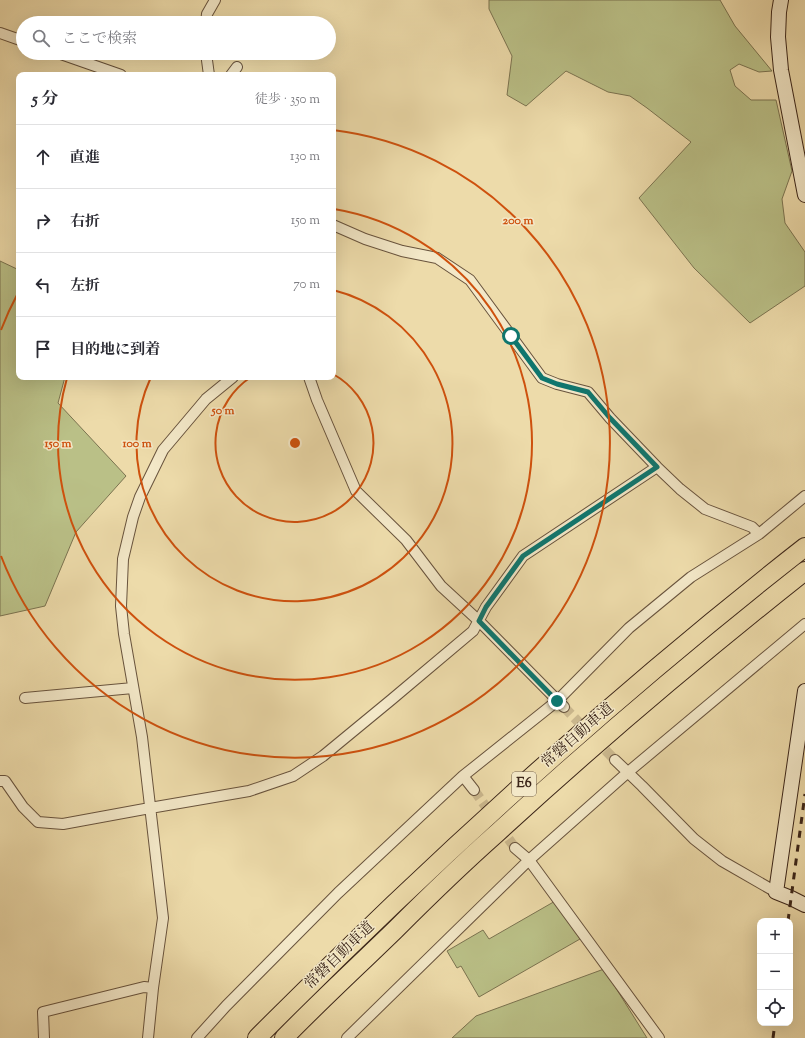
<!DOCTYPE html>
<html lang="ja">
<head>
<meta charset="utf-8">
<style>
	:root { --surface:#fff; --page:#f2f2f3; --text:#2b2b33; --muted:#7c7c81; --line:#e1e1e2 }
	body { margin:0; font-family:"Sorts Mill Goudy","Noto Serif JP",serif; background:var(--page); color:var(--text) }
	.controls { position:absolute; right:12px; bottom:12px; display:grid; overflow:hidden; border-radius:8px; box-shadow:0 4px 16px #0002 }
	.controls button { width:36px; height:36px; display:grid; place-items:center; padding:0; border:0; border-bottom:1px solid var(--line); background:var(--surface); color:var(--text); font:20px sans-serif }
	.stop { position:absolute; width:12px; height:12px; margin:-9px; border:3px solid #0f766e; border-radius:50%; background:#fff }
	.stop.end { background:#0f766e; border-color:#fff; box-shadow:0 1px 4px #0008 }
	.list { margin:0; padding:0; list-style:none }
	h2 { display:flex; justify-content:space-between; align-items:center; height:52px; margin:0; padding:0 16px; font-size:17px }
	h2 small { font-size:13px; font-weight:400; color:var(--muted) }
	.list li { display:grid; grid-template-columns:26px 1fr auto; gap:12px; align-items:center; box-sizing:border-box; height:64px; padding:0 16px; border-top:1px solid var(--line) }
	.list b { display:block; font-size:15px; white-space:nowrap }
	.list em { font-size:13px; font-style:normal; color:var(--muted) }
	.icon { flex:none; width:22px; height:22px; fill:none; stroke:currentColor; stroke-width:2; stroke-linecap:round; stroke-linejoin:round }
	.map { position:relative; flex:none; width:805px; height:1038px; overflow:hidden }
	.search { position:absolute; background:var(--surface); box-shadow:0 4px 16px #0002; left:16px; top:16px; width:320px; height:44px; display:flex; align-items:center; gap:10px; box-sizing:border-box; padding:0 14px; border-radius:22px; color:var(--muted); font-size:15px }
	.panel { position:absolute; background:var(--surface); box-shadow:0 4px 16px #0002; left:16px; top:72px; width:320px; height:308px; border-radius:8px }
	.map>svg:first-child { display:block }
</style>
</head>
<body>
<div class="map">
<svg width="805" height="1038" viewBox="0 0 805 1038">
	<rect width="100%" height="100%" fill="#eddbaa"/>
	<filter id="stains"><feTurbulence type="fractalNoise" baseFrequency=".005" numOctaves="4"/><feColorMatrix values="0 0 0 0 .2 0 0 0 0 .09 0 0 0 0 .02 0 0 0 .5 -.17"/></filter>
	<radialGradient id="worn" r=".72"><stop offset=".6" stop-color="#630" stop-opacity="0"/><stop offset="1" stop-color="#630" stop-opacity=".3"/></radialGradient>
	<path fill="#bac087" stroke="#7b7350" d="M 489,0 L 720,0 L 735,26 L 772,71 L 759,72 L 739,64 L 730,70 L 735,86 L 751,100 L 776,100 L 792,171 L 782,199 L 785,223 L 805,252 L 805,286 L 750,323 L 694,268 L 639,198 L 691,142 L 647,108 L 630,96 L 608,92 L 566,71 L 526,106 L 507,95 L 512,56 L 489,9 Z
		M 0,261 L 19,270 L 19,377 L 65,377 L 58,403 L 126,476 L 76,532 L 45,606 L 0,616 Z
		M 557,900 L 580,939 L 479,997 L 461,966 L 457,968 L 447,951 L 483,930 L 489,939 Z
		M 604,969 L 647,1038 L 452,1038 L 476,1016 Z"/>
	<g fill="none" stroke-linecap="round" stroke-linejoin="round">
		<path stroke="#cab78d" stroke-width="10" stroke-dasharray="10 5" stroke-linecap="butt" d="M 564,707 L 615,760
			M 474,790 L 515,848"/>
		<defs>
			<path id="street" d="M 206,23 L 207,14 L 215,0
				M 0,33 L 23,41
				M 58,53 L 121,75
				M 206,53 L 209,75
				M 231,75 L 237,67
				M 333,225 L 365,239 L 402,251 L 437,258 L 470,280 L 542,378 L 557,384 L 588,392 L 610,418 L 657,467 L 680,489 L 705,509 L 752,527 L 759,534
				M 309,377 L 317,400 L 356,491 L 406,540 L 441,586 L 479,621 L 564,707
				M 25,698 L 133,688
				M 615,760 L 642,786 L 694,839 L 722,861 L 776,892
				M 463,776 L 474,790
				M 0,781 L 5,781 L 23,807 L 38,822 L 63,824 L 150,808 L 249,791 L 293,776 L 323,756 L 391,700 L 473,631 L 486,607 L 523,556 L 657,467
				M 515,848 L 529,860 L 659,1038
				M 44,1038 L 43,1012 L 144,987 L 153,988
				M 148,1038 L 153,988 L 163,918 L 142,737 L 124,634 L 121,606 L 123,559 L 133,517 L 140,497 L 163,450 L 206,399 L 233,377
				M 197,1038 L 226,1006 L 338,893 L 463,776 L 557,701 L 629,628 L 691,577 L 759,534 L 805,496
				M 347,1038 L 529,860 L 627,773 L 805,624"/>
			<path id="secondary" d="M 781,0 L 779,12 L 778,37 L 781,70 L 805,195
				M 805,691 L 776,892 L 791,898 L 805,905"/>
			<path id="highway" d="M 257,1038 C 430,864 612,698 805,547
				M 284,1038 C 320,1001 358,966 395,930 C 428,897 462,864 497,833 C 596,742 699,655 805,571"/>
		</defs>
		<use href="#street" stroke="#68533d" stroke-width="12"/>
		<use href="#secondary" stroke="#3c2619" stroke-width="16"/>
		<use href="#highway" stroke="#3c2619" stroke-width="20"/>
		<use href="#street" stroke="#f3e8c8" stroke-width="10"/>
		<use href="#secondary" stroke="#f3e8c8" stroke-width="14"/>
		<use href="#highway" stroke="#eddbaa" stroke-width="18"/>
		<path stroke="#3c2619" stroke-width="3" stroke-dasharray="7 7" stroke-linecap="butt" d="M 788,921 L 805,794
			M 773,1038 L 775,1023"/>
	</g>
	<g fill="none" stroke-linecap="round" stroke-linejoin="round">
		<path stroke="#0f766e" stroke-width="5" d="M 511,336 L 542,378 L 557,384 L 588,392 L 610,418 L 657,467 L 523,556 L 486,607 L 479,621 L 557,701"/>
	</g>
	<g fill="none" stroke="#ce510e" stroke-width="2">
		<path d="M333 374A79 79 0 1 1 251 377"/>
		<path d="M333 290A158 158 0 1 1 151 377"/>
		<path d="M334 209A237 237 0 1 1 67 378"/>
		<path d="M1 330A315 315 0 0 1 18 293M333 130A315 315 0 1 1 1 556"/>
	</g>
	<g text-anchor="middle" dominant-baseline="central" stroke-width="3" stroke-linejoin="round" paint-order="stroke">
		<rect fill="#f3e8c8" stroke="#73604e" stroke-width="1" x="512" y="772" width="24" height="24" rx="3"/>
		<g font-size="14" font-weight="bold" fill="#3c2619">
			<text x="524" y="784">E6</text>
		</g>
		<g font-size="15" fill="#3c2619" stroke="#f3e8c8">
			<text transform="translate(578 736) rotate(-41)">常磐自動車道</text>
			<text transform="translate(340 956) rotate(-44)">常磐自動車道</text>
		</g>
	</g>
	<circle cx="295" cy="443" r="6" fill="#ce510e" stroke="#f3e8c8" stroke-width="2"/>
	<g font-size="12" text-anchor="middle" font-weight="bold" fill="#ce510e" stroke="#f3e8c8" stroke-width="3" stroke-linejoin="round" paint-order="stroke">
		<text x="518" y="224">200 m</text>
		<text x="223" y="414">50 m</text>
		<text x="137" y="447">100 m</text>
		<text x="58" y="447">150 m</text>
	</g>
	<rect width="100%" height="100%" filter="url(#stains)"/>
	<rect width="100%" height="100%" fill="url(#worn)"/>
</svg>
<div class="controls">
<button>+</button>
<button>−</button>
<button><svg class="icon" aria-label="locate" viewBox="0 0 24 24"><circle cx="12" cy="12" r="6"/><path d="M12 2v4M12 18v4M2 12h4M18 12h4"/></svg></button>
</div>
<div class="stop" style="left:511px;top:336px"></div>
<div class="stop end" style="left:557px;top:701px"></div>
<div class="search"><svg class="icon" aria-label="search" viewBox="0 0 24 24"><circle cx="10" cy="10" r="6"/><path d="M15 15l6 6"/></svg>ここで検索</div>
<section class="panel">
<h2>5 分<small>徒歩 · 350 m</small></h2>
<ul class="list">
<li><svg class="icon" aria-label="ahead" viewBox="0 0 24 24"><path d="M12 20V5M6 11l6-6 6 6"/></svg><div><b>直進</b></div><em>130 m</em></li>
<li><svg class="icon" aria-label="right" viewBox="0 0 24 24"><path d="M7 20v-9h11M14 6l5 5-5 5"/></svg><div><b>右折</b></div><em>150 m</em></li>
<li><svg class="icon" aria-label="left" viewBox="0 0 24 24"><path d="M17 20v-9H6M10 6l-5 5 5 5"/></svg><div><b>左折</b></div><em>70 m</em></li>
<li><svg class="icon" aria-label="arrive" viewBox="0 0 24 24"><path d="M6 21V4h12l-3 4 3 4H6"/></svg><div><b>目的地に到着</b></div></li>
</ul>
</section>
</div>
</body>
</html>
